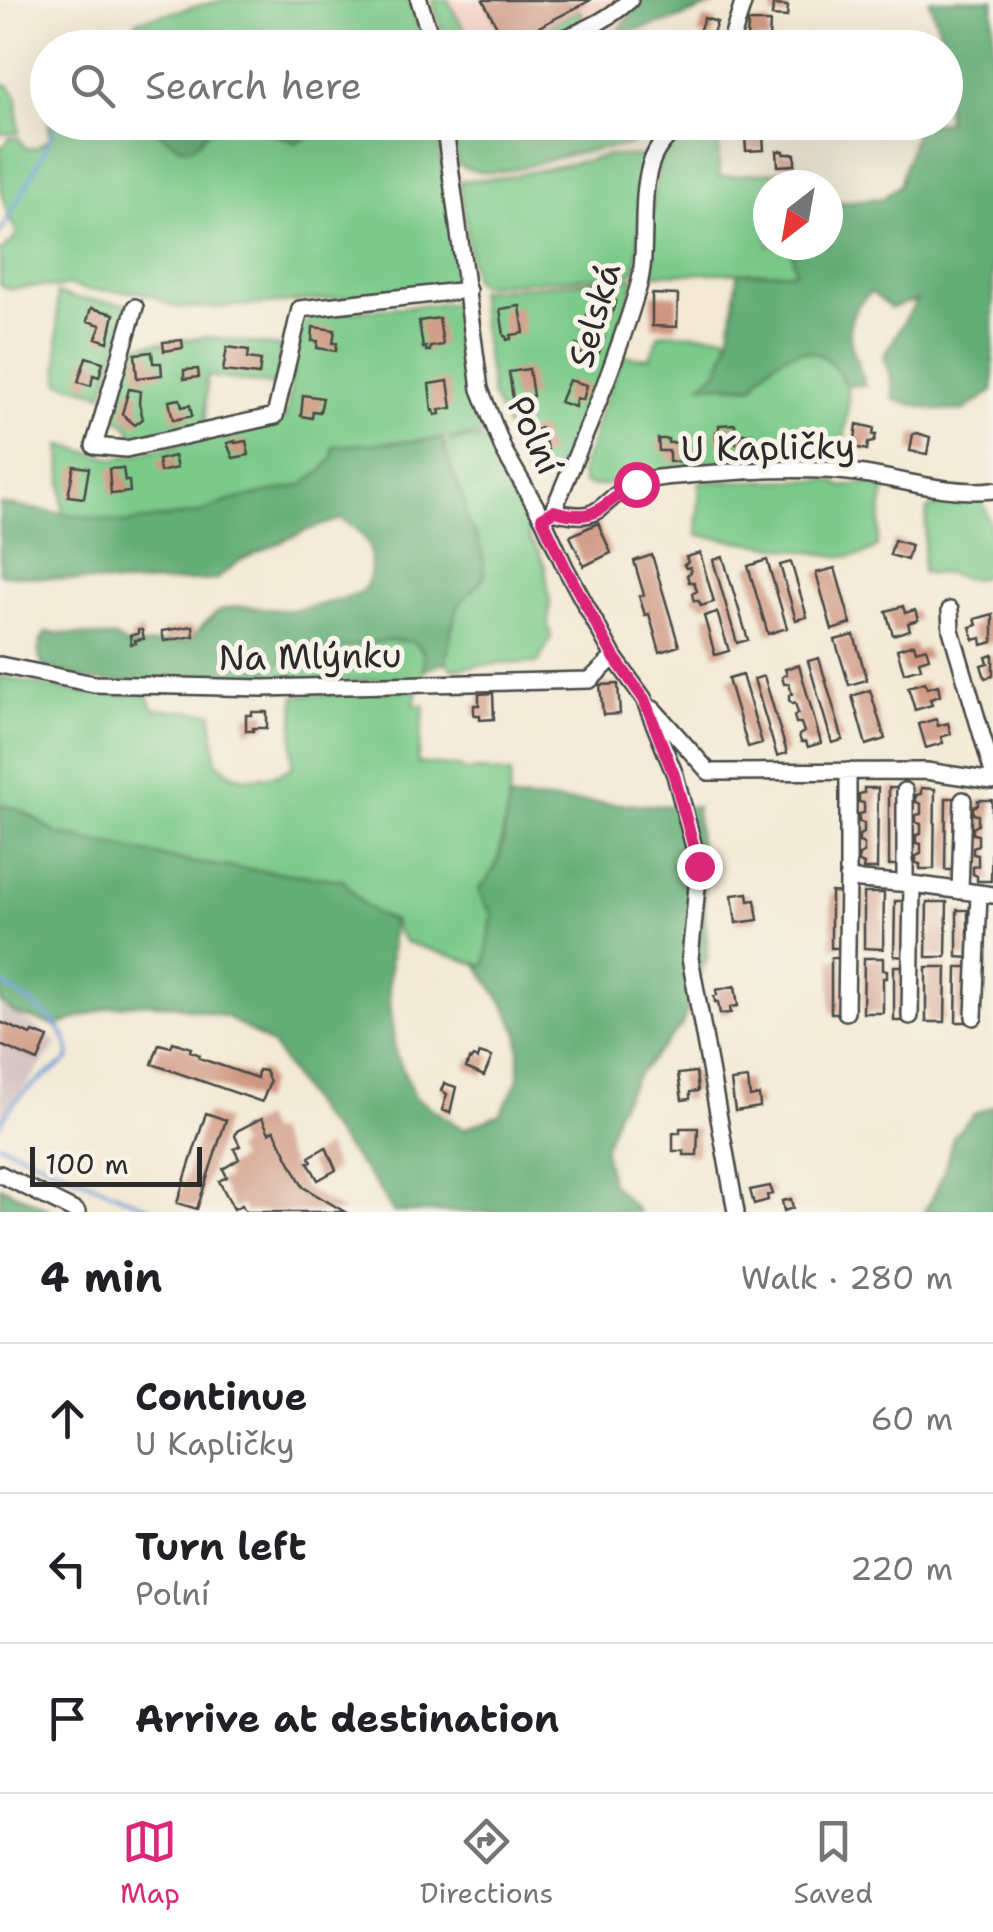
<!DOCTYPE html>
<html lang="en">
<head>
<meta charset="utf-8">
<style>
	:root { --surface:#fff; --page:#f2f2f2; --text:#202124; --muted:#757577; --line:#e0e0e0; --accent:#db2777 }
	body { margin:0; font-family:"Shantell Sans",sans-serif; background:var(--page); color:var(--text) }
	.compass { position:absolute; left:753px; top:170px; width:90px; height:90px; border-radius:50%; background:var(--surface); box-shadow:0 10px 40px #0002; rotate:211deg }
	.scale { position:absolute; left:30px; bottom:25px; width:172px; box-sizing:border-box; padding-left:10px; border:5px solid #2b2b2b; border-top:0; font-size:28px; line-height:35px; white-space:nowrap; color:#2b2b2b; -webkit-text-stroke:8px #f7f3e8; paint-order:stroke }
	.stop { position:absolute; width:30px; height:30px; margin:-22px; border:8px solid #db2777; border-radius:50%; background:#fff }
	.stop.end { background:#db2777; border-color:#fff; box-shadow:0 2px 10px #0008 }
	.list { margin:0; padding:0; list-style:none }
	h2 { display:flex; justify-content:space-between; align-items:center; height:130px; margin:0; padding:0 40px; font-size:42px }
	h2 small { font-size:32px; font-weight:400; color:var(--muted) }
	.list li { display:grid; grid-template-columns:65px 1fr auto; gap:30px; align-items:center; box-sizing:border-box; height:150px; padding:0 40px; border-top:2px solid var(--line) }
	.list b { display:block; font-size:38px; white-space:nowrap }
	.list p { margin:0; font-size:32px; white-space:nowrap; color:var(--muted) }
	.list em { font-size:32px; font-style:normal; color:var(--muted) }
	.icon { flex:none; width:55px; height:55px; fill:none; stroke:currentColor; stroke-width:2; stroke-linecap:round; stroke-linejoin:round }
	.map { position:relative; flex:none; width:993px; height:1212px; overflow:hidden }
	.search { position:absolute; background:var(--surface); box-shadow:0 10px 40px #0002; left:30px; right:30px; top:30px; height:110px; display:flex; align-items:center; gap:25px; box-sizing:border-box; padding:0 35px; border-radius:55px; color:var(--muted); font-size:38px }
	.sheet { height:580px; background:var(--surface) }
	nav { display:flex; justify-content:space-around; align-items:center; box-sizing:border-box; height:140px; border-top:2px solid var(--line); background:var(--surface); font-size:28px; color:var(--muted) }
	nav a { display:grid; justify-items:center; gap:5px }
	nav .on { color:var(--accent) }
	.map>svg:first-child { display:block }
</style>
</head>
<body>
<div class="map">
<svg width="993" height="1212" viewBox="0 0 993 1212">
	<rect width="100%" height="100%" fill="#f7f3e8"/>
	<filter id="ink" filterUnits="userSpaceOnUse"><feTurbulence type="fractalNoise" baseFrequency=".01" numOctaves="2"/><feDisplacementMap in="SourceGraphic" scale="20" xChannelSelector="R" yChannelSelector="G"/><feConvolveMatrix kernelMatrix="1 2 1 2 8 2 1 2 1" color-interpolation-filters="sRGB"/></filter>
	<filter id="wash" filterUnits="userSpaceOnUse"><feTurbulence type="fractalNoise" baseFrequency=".0048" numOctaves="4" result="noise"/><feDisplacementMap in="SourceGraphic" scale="40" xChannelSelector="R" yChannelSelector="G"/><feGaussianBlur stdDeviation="2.25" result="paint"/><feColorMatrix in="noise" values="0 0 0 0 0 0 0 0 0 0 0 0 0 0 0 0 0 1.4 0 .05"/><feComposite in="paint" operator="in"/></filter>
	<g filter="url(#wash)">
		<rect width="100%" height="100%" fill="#f3e9d4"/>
		<path fill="#f7d1c6" d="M 431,0 L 640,0 L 616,35 L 572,48 L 447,47 Z"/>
		<path fill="#d2bfbf" d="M 0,1002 L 58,1043 L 0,1120 Z"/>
		<path fill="#7bca8a" stroke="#537a5a" stroke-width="2.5" d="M 223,0 L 410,0 L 424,47 L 115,47 L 139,20 Z
			M 432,0 L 448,0 L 473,47 L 447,47 Z
			M 580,10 L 583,23 L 574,32 L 520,46 L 518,42 Z
			M 616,35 L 647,47 L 575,47 Z
			M 0,83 L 10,86 L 17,96 L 19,133 L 0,134 Z
			M 49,123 L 153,123 L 148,123 L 180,147 C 201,134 224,119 250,125 C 258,127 265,132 273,134 C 282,137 287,138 296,143 C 343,118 385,123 437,123 L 458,278 L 455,285 L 447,290 L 214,308 L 174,307 L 153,296 L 138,292 L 87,290 L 67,285 L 56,288 L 42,286 L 10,289 L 0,285 L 0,251 L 12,242 L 17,232 C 0,208 0,179 0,147 L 5,145 L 9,138 L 19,138 L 25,148 L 36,148 L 54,135 L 49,133 Z
			M 451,123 L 673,123 L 659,135 L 646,131 L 639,132 L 635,142 L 630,145 C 609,148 587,150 567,155 C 534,162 489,184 458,164 Z
			M 705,123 L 718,123 L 719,177 L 804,169 L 808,185 L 768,185 L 768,245 L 790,245 L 796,272 L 649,274 C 652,233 647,166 676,134 C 682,127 696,125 705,123 Z
			M 608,156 L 640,156 L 645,162 L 636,270 L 631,273 L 608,276 L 480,285 L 473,280 L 460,181 L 506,177 Z
			M 635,277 L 614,346 L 565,474 L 532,486 L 492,395 L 477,291 Z
			M 57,293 L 74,298 L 129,304 L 103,394 L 59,382 Z
			M 450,303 L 463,310 L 473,383 L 488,435 L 334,447 L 333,457 L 323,470 L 303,486 L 229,501 L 201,513 L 125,523 L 63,514 L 61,445 L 114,459 L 277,423 L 286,417 L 298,337 L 307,320 L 319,314 Z
			M 666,333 L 726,335 L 729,340 L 719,370 L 702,383 L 753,387 C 771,342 831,337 847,388 C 851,400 843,445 841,460 L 820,461 L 759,453 L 759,465 L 626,476 C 614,484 597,489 584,484 L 580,473 L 595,433 L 594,429 L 622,356 L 650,358 L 659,334 Z
			M 209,337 L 282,347 L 277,386 L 207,376 L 205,424 L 139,439 L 134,437 L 128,426 L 114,417 L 113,411 L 131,346 Z
			M 475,438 L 487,442 L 518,498 L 527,518 L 530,540 L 538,550 L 545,567 L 550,602 L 548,625 L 551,637 L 538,663 L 496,664 L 452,669 L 446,662 L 451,630 L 458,606 L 484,577 L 477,537 L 466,520 L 463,498 L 446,455 L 445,447 L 450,441 Z
			M 831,480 L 843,487 C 857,485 871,479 884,490 L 877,547 C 863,557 854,557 837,556 L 697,535 L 700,482 Z
			M 979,498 C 993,516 993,548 993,574 C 969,580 972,581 949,574 C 940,572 932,575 922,572 L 927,510 L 932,507 Z
			M 390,640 L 413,642 L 423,651 L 424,678 L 257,684 L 269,668 L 292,655 Z
			M 0,676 C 47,688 98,698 147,694 L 154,709 L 212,713 L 216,761 C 222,767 228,773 236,776 C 250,781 280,776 292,767 L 295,696 L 418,689 L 414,705 L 425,706 L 417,763 L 458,767 L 466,771 L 482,770 L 511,774 L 509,799 L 498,861 L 485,884 L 485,905 L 492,913 L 486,962 L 483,966 L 405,942 L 397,931 L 393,921 C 370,914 357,899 343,880 L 194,863 L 58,834 L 30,815 L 0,805 Z"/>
		<path fill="#64ae76" stroke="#486c50" stroke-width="2.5" d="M 640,0 L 726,0 L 675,20 L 616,35 Z
			M 929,0 L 993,0 L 993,391 L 963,411 L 935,410 L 894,400 L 891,379 L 883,357 L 917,300 L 891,308 L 871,292 C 835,322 853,347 865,385 L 845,385 C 841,378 838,370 832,364 C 807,336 768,358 754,386 L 701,384 L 719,370 L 729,341 L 738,273 L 796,272 L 790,245 L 828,245 L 828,203 L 883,198 L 899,185 L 918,123 L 946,122 L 946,48 L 941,47 L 943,39 Z
			M 153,123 L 153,122 L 364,123 L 318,131 L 296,143 C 277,131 233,117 211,129 C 202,134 198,149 186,148 C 176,148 156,128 145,124 Z
			M 443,439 L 446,455 L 463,498 L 466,520 L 477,537 L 484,559 L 484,577 L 458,606 L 451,630 L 446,662 L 424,670 L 423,650 L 413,642 L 390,640 L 292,655 L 269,668 L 257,684 L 95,681 L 44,668 C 36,654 37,646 46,632 L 115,638 L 129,646 L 188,641 C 199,632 209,615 222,610 C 243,601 270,612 291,610 C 304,609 317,605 330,602 C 363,596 375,588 370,552 C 368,536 353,526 340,519 L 305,531 L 241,560 L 215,580 L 121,584 L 0,574 L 0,504 L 124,523 L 200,513 L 229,501 L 303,485 L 323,470 L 333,457 L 334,446 Z
			M 509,799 L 696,807 L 708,955 L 682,1025 L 637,1076 L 617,1111 L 604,1149 L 611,1183 L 639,1212 L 393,1212 L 374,1182 L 316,1112 L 272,1045 L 227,1017 L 178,1006 L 145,1003 L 110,1007 L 56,1026 L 16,1014 L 0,1002 L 0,805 L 19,809 L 58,834 L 194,863 L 343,880 C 357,899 370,914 393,921 L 389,990 L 395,1052 L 415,1097 L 463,1129 L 500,1114 L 519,1079 L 519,1034 L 505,1006 L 475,962 L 482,966 L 486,962 L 492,914 L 480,895 L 479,888 C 504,869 504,829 509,799 Z
			M 993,1106 L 993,1212 L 924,1212 L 933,1197 L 944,1171 L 953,1137 L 974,1114 Z
			M 0,1186 L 54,1212 L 0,1212 Z"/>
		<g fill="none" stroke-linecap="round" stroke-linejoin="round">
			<path stroke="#709dd8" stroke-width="4" d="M 0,233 L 39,162 L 57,122
				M 0,983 C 24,998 76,1027 68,1060 C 43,1078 13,1095 0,1125
				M 0,1144 L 159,1212"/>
		</g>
		<g id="blocks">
			<path fill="#cf9681" d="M 483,0 L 591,0 L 506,44 Z
				M 773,5 L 788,6 L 787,17 L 772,16 Z
				M 704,18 L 717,22 L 711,39 L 698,34 Z
				M 748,22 L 770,22 L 769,41 L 747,40 Z
				M 744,122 L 762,122 L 764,150 L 746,151 Z
				M 777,151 L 784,151 L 784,154 L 795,154 L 795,165 L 778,166 Z
				M 652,294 L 678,295 L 677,327 L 652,326 Z
				M 598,295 L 616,301 L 610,318 L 601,315 L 599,320 L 587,316 L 588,310 L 593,312 Z
				M 520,306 L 524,333 L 511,335 L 511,339 L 507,340 L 506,336 L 504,336 L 500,309 Z
				M 91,308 L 114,314 L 108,342 L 96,338 L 101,325 L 87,321 Z
				M 439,318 L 443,345 L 430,347 L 430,351 L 426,351 L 426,347 L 423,348 L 419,321 Z
				M 313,327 L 335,330 L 333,343 L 337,343 L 336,351 L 317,348 L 318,341 L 312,341 Z
				M 586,333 L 604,338 L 599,353 L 587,349 L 585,355 L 574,351 L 576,345 L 581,347 Z
				M 182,340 L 183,348 L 164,351 L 163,342 Z
				M 227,347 L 249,350 L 248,358 L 261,360 L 259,375 L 223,371 Z
				M 152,352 L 153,363 L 161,363 L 162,375 L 137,378 L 135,354 Z
				M 86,357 L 103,362 L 99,377 L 93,375 L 91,386 L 78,382 Z
				M 198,369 L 199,377 L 184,379 L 184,370 Z
				M 529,369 L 533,396 L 520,398 L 521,402 L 516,402 L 516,399 L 513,399 L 509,372 Z
				M 569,380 L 587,385 L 583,400 L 576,398 L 575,407 L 560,402 Z
				M 448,381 L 452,408 L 439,410 L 440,414 L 435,415 L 434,410 L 432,411 L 429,384 Z
				M 129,389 L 140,391 L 139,403 L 143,419 L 135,425 L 122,414 Z
				M 303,395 L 323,398 L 320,412 L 313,411 L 312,418 L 301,416 Z
				M 180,399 L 182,407 L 190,405 L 192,416 L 173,420 L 169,401 Z
				M 735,424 L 736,443 L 727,442 L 727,447 L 720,447 L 719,437 L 716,438 L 716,432 L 719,432 L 719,425 Z
				M 857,424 L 874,428 L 873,435 L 876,435 L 874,442 L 868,443 L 867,450 L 854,447 Z
				M 541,428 L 549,454 L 530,460 L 522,434 Z
				M 752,433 L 753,444 L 741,445 L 741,434 Z
				M 917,433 L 930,437 L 927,454 L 910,451 L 913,434 Z
				M 658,439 L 668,439 L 668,443 L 684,442 L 685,461 L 669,462 L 669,451 L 659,451 Z
				M 235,441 L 235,443 L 246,441 L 249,455 L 233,458 L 227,443 Z
				M 174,456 L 177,468 L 160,472 L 158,460 Z
				M 74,466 L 89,468 L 84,498 L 68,496 Z
				M 123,468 L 125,481 L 129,481 L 130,492 L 111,494 L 109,469 Z
				M 598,523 L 611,553 L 584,566 L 570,536 Z
				M 894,540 L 911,545 L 907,560 L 890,555 Z
				M 700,553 L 714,602 L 701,606 L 699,601 L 694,601 L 693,598 L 692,594 L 697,591 L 694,582 L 689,582 L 687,575 L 691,572 L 690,567 L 686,568 L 684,565 L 688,562 L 686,557 Z
				M 652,555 L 679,646 L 660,652 L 649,614 L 645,615 L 639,596 L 644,595 L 634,561 Z
				M 723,557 L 748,640 L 737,643 L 713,560 Z
				M 767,560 L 787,628 L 768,634 L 748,566 Z
				M 791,562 L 807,617 L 796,620 L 780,565 Z
				M 835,568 L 851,624 L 832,630 L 816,573 Z
				M 903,606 L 905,613 L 915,610 L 918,620 L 908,623 L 910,630 L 893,635 L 886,611 Z
				M 717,612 L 729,651 L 715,655 L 704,616 Z
				M 993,614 L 993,642 L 982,645 L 981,638 L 974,640 L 970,627 L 977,625 L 975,619 Z
				M 193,626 L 194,636 L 164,641 L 162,631 Z
				M 138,630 L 142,630 L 144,639 L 135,640 L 136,643 L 131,644 L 130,635 L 138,634 Z
				M 854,635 L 867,680 L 849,685 L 835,640 Z
				M 914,644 L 916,651 L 926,648 L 929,658 L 919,661 L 921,668 L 904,673 L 897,649 Z
				M 993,655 L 993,676 L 985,678 L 981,665 L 988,663 L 986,657 Z
				M 819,658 L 843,740 L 832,743 L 808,661 Z
				M 799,665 L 821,743 L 808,747 L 806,742 L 801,742 L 799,735 L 804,732 L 801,723 L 796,723 L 794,716 L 798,713 L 795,703 L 792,704 L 789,700 L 789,695 L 792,694 L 789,684 L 784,684 L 782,677 L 787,674 L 785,669 Z
				M 742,675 L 762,743 L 748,747 L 728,679 Z
				M 764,676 L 787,753 L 777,756 L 754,679 Z
				M 925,682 L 927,688 L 938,685 L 940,696 L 930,699 L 932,705 L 915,710 L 908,687 Z
				M 618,684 L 620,714 L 603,715 L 600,685 Z
				M 870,690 L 885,739 L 866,745 L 852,696 Z
				M 493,693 L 494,719 L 480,720 L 480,715 L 474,715 L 474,705 L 479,705 L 479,694 Z
				M 252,712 L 267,712 L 267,728 L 253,728 L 253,731 L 246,731 L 246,715 L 252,715 Z
				M 936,719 L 938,726 L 948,723 L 951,734 L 941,737 L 943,743 L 926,748 L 919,724 Z
				M 864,788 L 878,788 L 877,869 L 863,869 L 864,864 L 859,862 L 859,855 L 864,853 L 864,844 L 859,842 L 859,835 L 864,833 L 864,823 L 859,822 L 859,814 L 864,813 L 864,803 L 859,802 L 859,794 L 864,793 Z
				M 889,788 L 900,788 L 899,865 L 889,865 Z
				M 921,788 L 935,789 L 934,869 L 920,869 L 920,864 L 916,863 L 916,856 L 921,854 L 921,844 L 916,843 L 916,835 L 921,834 L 921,824 L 916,822 L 916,815 L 921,814 L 921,804 L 916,802 L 916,795 L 921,794 Z
				M 946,798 L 957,798 L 956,870 L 945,870 Z
				M 978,800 L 992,800 L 991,881 L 977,881 L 977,876 L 973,874 L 973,867 L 978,866 L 978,855 L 973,854 L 973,847 L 978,845 L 978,835 L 973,834 L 973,827 L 978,825 L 978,815 L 973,814 L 973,807 L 978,805 Z
				M 831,892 L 843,893 L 842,948 L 831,948 Z
				M 748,893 L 749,901 L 755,900 L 758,920 L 736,923 L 732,895 Z
				M 864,893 L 884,893 L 883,949 L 864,948 Z
				M 895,901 L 906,901 L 905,957 L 894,956 Z
				M 927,902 L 947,902 L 946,957 L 926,957 Z
				M 957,910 L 968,910 L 968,958 L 957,957 Z
				M 831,958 L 843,958 L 842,1013 L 831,1013 Z
				M 864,958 L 883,958 L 883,970 L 887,970 L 887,978 L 883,978 L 883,1013 L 863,1013 Z
				M 894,966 L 905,966 L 905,1021 L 894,1021 Z
				M 926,967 L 946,967 L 945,1022 L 926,1022 Z
				M 957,967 L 968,967 L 967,1022 L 956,1022 Z
				M 735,986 L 738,1006 L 730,1007 L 731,1013 L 720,1014 L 718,1002 L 715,1002 L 714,996 L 717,995 L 716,990 Z
				M 0,1022 L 31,1035 L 33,1032 L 48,1038 L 38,1061 L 0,1045 Z
				M 173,1042 L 191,1048 L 190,1051 L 200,1055 L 199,1058 L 257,1078 L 258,1070 L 265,1071 L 270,1082 L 262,1102 L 152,1064 L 159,1044 L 171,1047 Z
				M 479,1053 L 492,1057 L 484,1076 L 466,1068 L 469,1059 L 471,1060 L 473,1057 L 477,1059 Z
				M 696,1072 L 698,1091 L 690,1092 L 690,1099 L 682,1100 L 678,1074 Z
				M 748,1079 L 750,1097 L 759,1095 L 760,1107 L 735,1111 L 731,1081 Z
				M 444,1083 L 456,1087 L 450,1113 L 442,1110 L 447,1094 L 441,1091 Z
				M 206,1113 L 226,1120 L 197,1209 L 177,1203 Z
				M 262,1118 L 269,1133 L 274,1130 L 303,1187 L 345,1212 L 246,1212 L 242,1205 L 234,1209 L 219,1181 L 227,1177 L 223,1169 L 239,1159 L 234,1149 L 240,1146 L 235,1136 L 237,1131 Z
				M 680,1128 L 698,1128 L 697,1155 L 684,1155 L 684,1151 L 673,1151 L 673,1133 L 680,1133 Z
				M 326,1147 L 336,1170 L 318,1180 L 308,1162 L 312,1161 L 309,1157 Z
				M 770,1186 L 773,1194 L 767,1195 L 768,1200 L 754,1204 L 750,1190 Z
				M 791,1199 L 793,1208 L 784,1211 L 782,1201 Z"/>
		</g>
	</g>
	<g filter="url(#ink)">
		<use href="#blocks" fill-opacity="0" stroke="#494844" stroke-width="2.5"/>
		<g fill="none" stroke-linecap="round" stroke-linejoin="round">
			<defs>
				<path id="minor" d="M 419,0 L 434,48
					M 537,48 C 572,36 602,25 630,0
					M 729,48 L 744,0
					M 444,122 L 480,389 L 504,451 L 543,519 L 565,567 L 614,657 L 644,699 L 675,775 L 699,866 L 690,958 L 736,1212
					M 135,307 L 94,446 L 126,449 L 275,416 L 300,309 L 468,290
					M 553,511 C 607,525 595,501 635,484 C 651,477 670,477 688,475 C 740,471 805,466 857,473 C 902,479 947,495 993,490
					M 546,516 L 553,511 C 584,438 615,365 638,288 C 650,249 636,187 656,152 C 662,141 672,132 681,122
					M 950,610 L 951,630 L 993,773
					M 0,665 L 94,684 L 263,688 L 590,680 L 614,657
					M 653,709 L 709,772 L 926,771 L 993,781
					M 848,771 L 848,879 L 912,884 L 993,895
					M 905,884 L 905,791
					M 960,891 L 963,800
					M 846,1012 L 848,879
					M 910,1016 L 912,884
					M 974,1017 L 979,894
					M 0,1174 L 77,1212"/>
			</defs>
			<use href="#minor" stroke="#494844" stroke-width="20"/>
			<use href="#minor" stroke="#fff" stroke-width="15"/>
		</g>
	</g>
	<g fill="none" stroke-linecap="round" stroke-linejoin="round" filter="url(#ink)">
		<path stroke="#db2777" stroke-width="12" d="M 636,484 C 598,504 602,524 554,511 L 542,518 L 565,567 L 614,657 L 644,699 L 674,775 L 699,866"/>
	</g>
	<g text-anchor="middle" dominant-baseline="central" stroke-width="10" stroke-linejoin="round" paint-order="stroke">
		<g font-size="35" fill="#2b2b2b" stroke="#f7f3e8">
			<text transform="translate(594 315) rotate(-74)">Selská</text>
			<text transform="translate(535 435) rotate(65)">Polní</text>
			<text transform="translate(768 447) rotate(-1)">U Kapličky</text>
			<text transform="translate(310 656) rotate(-1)">Na Mlýnku</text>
		</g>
	</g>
</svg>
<svg class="compass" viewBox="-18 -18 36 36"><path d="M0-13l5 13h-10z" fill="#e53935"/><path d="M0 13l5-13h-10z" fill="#757577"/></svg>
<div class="scale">100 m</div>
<div class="stop" style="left:636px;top:484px"></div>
<div class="stop end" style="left:699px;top:866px"></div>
<div class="search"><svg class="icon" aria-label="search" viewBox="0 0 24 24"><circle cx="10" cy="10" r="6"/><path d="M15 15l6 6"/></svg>Search here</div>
</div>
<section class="sheet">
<h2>4 min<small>Walk · 280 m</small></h2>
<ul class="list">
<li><svg class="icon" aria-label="ahead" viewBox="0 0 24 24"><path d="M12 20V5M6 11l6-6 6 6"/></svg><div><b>Continue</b><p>U Kapličky</p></div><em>60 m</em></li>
<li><svg class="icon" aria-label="left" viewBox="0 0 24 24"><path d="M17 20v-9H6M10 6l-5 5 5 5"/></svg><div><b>Turn left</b><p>Polní</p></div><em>220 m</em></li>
<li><svg class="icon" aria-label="arrive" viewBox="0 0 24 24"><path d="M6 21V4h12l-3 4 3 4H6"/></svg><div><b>Arrive at destination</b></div></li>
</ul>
</section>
<nav>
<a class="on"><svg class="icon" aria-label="map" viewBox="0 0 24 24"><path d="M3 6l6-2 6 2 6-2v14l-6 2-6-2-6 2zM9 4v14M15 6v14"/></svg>Map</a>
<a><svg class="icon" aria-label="directions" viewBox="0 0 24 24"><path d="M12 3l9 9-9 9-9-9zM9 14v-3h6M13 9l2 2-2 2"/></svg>Directions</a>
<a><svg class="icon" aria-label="saved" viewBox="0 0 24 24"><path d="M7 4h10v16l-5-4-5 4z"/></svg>Saved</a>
</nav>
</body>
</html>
